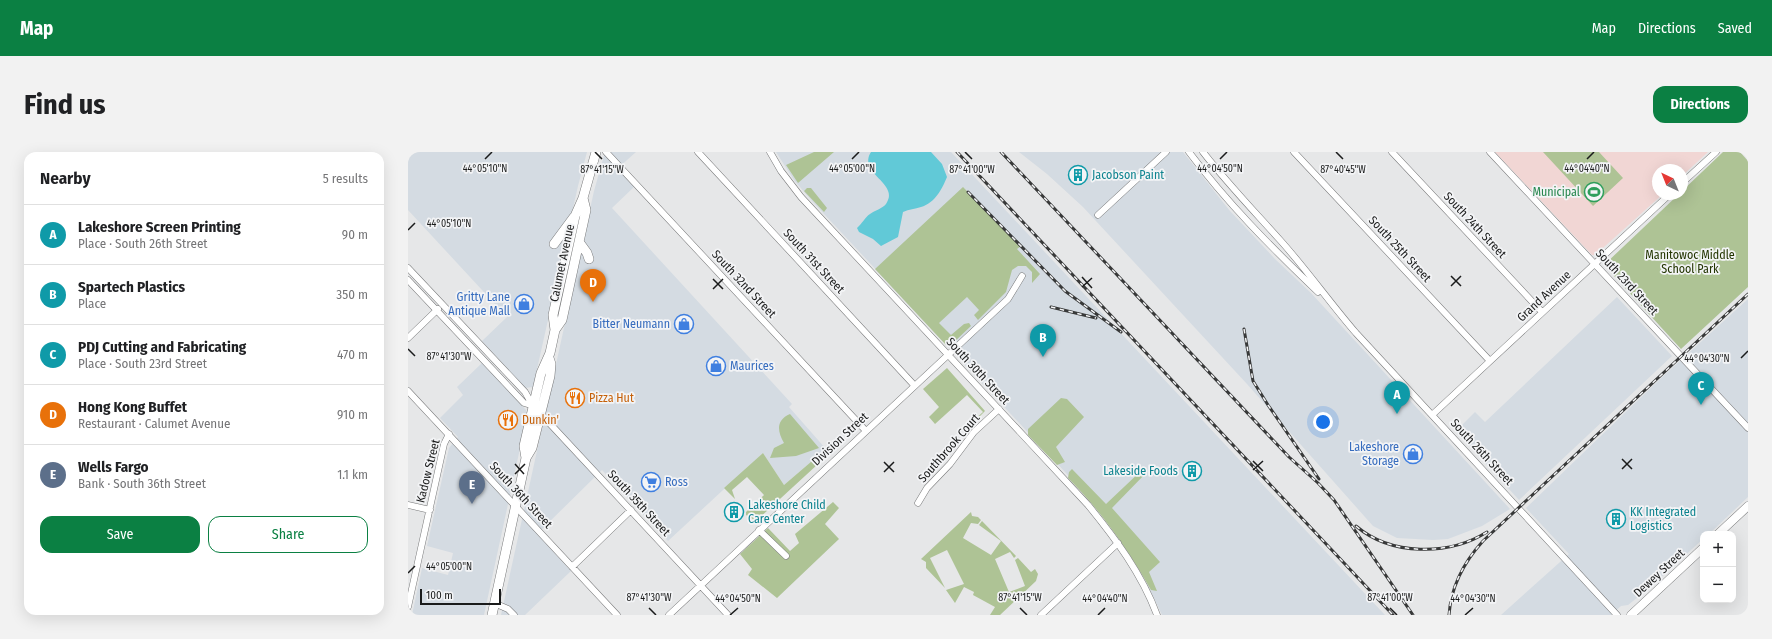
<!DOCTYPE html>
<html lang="en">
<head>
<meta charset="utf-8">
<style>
	:root { --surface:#fff; --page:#f2f2f2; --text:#202124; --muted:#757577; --line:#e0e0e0; --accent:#0b8043 }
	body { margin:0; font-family:"Fira Sans Condensed",sans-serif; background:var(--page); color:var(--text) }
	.controls { position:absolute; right:12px; bottom:12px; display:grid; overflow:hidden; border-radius:8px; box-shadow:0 4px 16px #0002 }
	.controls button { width:36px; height:36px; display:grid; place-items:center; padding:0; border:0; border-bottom:1px solid var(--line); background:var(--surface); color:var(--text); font:20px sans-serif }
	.compass { position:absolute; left:1244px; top:12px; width:36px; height:36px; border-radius:50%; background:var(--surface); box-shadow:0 4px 16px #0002; rotate:317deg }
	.scale { position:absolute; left:12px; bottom:10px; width:81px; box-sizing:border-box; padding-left:4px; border:2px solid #1a1b1b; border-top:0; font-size:11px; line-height:14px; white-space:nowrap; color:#1a1b1b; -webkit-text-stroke:3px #f3f4f6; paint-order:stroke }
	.you { position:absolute; left:915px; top:270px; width:14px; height:14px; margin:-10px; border:3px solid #fff; border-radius:50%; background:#1a73e8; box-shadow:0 0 0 6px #1a73e833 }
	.badge { display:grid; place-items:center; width:26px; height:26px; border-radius:50%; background:var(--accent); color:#fff; font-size:13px; font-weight:700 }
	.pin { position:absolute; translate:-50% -33px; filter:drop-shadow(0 1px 2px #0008) }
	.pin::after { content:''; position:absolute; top:21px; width:14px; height:12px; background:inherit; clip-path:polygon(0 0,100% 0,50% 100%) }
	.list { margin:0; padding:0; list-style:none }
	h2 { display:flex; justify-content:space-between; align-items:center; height:52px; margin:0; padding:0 16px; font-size:17px }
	h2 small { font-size:13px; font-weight:400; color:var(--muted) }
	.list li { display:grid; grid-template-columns:26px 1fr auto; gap:12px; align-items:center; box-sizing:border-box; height:60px; padding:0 16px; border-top:1px solid var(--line) }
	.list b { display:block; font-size:15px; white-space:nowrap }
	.list p { margin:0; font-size:13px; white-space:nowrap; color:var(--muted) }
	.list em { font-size:13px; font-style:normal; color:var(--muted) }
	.actions { display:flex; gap:8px; padding:12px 16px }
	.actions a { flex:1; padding:9px 0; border:1px solid var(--accent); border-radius:12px; text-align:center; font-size:14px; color:var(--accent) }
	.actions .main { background:var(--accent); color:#fff }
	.map { position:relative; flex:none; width:1340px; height:463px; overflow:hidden; border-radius:12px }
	header { display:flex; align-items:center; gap:24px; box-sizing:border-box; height:56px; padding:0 20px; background:var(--accent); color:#fff }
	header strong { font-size:19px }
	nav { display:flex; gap:22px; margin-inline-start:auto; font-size:14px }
	.intro { display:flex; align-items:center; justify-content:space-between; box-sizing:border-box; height:96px; padding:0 24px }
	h1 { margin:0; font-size:28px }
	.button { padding:10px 18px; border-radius:12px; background:var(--accent); color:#fff; font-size:14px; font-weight:700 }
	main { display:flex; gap:24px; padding:0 24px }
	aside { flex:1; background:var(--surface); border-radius:12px; box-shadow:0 4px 16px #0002 }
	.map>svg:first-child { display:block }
</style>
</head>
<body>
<header>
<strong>Map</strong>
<nav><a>Map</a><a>Directions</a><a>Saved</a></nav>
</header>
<div class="intro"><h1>Find us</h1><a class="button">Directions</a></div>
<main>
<aside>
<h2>Nearby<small>5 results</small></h2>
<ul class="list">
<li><span class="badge" style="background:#0f9aa8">A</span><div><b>Lakeshore Screen Printing</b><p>Place · South 26th Street</p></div><em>90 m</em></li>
<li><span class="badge" style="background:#0f9aa8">B</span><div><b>Spartech Plastics</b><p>Place</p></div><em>350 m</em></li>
<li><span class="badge" style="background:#0f9aa8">C</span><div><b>PDJ Cutting and Fabricating</b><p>Place · South 23rd Street</p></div><em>470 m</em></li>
<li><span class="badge" style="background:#e8710a">D</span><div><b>Hong Kong Buffet</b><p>Restaurant · Calumet Avenue</p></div><em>910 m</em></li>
<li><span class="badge" style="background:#5c6f8a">E</span><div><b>Wells Fargo</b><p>Bank · South 36th Street</p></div><em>1.1 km</em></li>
</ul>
<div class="actions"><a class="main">Save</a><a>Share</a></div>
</aside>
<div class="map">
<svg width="1340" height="463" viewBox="0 0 1340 463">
	<rect width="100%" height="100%" fill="#e6e7e8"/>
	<path fill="#d4dbe2" d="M 0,0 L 179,0 L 170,34 L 125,235 L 117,236 L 74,189 L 99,165 L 0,58 Z
		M 197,0 L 228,0 L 209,17 L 226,35 L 204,56 L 384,252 L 381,255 L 418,297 L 376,333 L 355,301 L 260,389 L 194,318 L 129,382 L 163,419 L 117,463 L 93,463 L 186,39 Z
		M 368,0 L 543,0 L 977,463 L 754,463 L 727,407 L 686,351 L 403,48 L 386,28 Z
		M 611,0 L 775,0 L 822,59 L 867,107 L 903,141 L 1102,357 L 1074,374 L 1040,387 L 1025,388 L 989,386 L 965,374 L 839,232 L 675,55 L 639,22 Z
		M 1209,145 L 1264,204 L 1111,348 L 1048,279 L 1067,260 L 1077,270 Z
		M 1340,147 L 1340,345 L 1301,382 L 1295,382 L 1295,387 L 1239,438 L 1220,453 L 1213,454 L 1203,463 L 1093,463 L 1161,402 L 1118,356 L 1252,227 Z
		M 74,211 L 118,258 L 119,264 L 76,463 L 4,463 L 14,416 L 40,423 L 45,401 L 19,394 L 41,296 L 50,285 L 32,266 L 55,243 L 49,235 Z"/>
	<path fill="#f1d6d4" d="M 1087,0 L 1300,0 L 1274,24 L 1274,18 L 1250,18 L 1250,42 L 1255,42 L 1187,103 L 1184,103 Z"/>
	<path fill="#aec395" d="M 406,0 L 426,0 L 390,31 L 378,13 Z
		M 1135,0 L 1191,0 L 1215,26 L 1185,54 Z
		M 1315,0 L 1332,0 L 1340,9 L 1340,135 L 1273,197 L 1196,113 L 1271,42 L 1274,42 L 1274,39 Z
		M 555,35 L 613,94 L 609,97 L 632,122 L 624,131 L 624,120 L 618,114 L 610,114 L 604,118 L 598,140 L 570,168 L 566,163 L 571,158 L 559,145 L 531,171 L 543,183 L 556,172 L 561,171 L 563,174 L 544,192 L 538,193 L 467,117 Z
		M 399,36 L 403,36 L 419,56 L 416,60 L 396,39 Z
		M 539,216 L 577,259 L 564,272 L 564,270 L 575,260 L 559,243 L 527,272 L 521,265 L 531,255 L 515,237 Z
		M 653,246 L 659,247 L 676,265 L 648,295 L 657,310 L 649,313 L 620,283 L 620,277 Z
		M 382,262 L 411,296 L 388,304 L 362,306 L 366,296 L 376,291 C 369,279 368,268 382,262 Z
		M 418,297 L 422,301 L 348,369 L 338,363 L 338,360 L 356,343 L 339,325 L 324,338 L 327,347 L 316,336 L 355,301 L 376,333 Z
		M 664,317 L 698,352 L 735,317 L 738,321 L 704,356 L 752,410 L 741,420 L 749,439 L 743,438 C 720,398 694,360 660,326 L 661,320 Z
		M 425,350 L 431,356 L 417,372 L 431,387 L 369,446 L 340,423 L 344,417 L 332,402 L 360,376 L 382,399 L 391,391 L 387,382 Z
		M 563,360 L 564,364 L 570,365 L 573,368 L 570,372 L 563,371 L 555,386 L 583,403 L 593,389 L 571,373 L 574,369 L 608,404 L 606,406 L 602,400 L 587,407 L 601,440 L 617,434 L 607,408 L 610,406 L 623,420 L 627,417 L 630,422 L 628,429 L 592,463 L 582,463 L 587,455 L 565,443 L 566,440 L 556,435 L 547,451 L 538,438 L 556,432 L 539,398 L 522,406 L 537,436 L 518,416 L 518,410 L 513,407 Z"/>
	<path fill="#61c9d7" d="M 463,0 L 523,0 L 534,12 L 539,25 C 534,37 527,51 513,55 C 507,57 501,57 495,60 L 490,85 L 473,94 L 465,87 L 451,80 L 449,76 C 454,72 457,65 462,62 C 467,58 474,57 478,52 C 493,32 449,21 463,0 Z"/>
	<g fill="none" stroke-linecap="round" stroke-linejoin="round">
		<defs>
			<path id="street" d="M 198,0 L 458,279
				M 290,0 L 506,233
				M 362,0 L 373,19 L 393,45 L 680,353 C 707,386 734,422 749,463
				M 781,0 C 819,51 864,96 910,140
				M 795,0 C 819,31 846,59 872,88 C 899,118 922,151 948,181 L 1209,463
				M 886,0 L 1082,209
				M 984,0 L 1134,160
				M 1082,0 L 1340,276
				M 1274,31 L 1308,0
				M 690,63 L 758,0
				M 0,116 L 117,240 L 125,254
				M 0,128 L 116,251 L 126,254
				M 0,186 L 30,157
				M 0,239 L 209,463
				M 132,261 L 320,463
				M 1024,263 L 1262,42
				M 510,351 L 519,336 L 542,312 L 566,280 L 591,257
				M 0,353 L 22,358
				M 351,378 L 378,404
				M 164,415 L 223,358
				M 86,451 L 100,457 L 106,463
				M 0,455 L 36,292 L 41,282
				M 261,463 L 600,147 L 614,124
				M 633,463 L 710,391"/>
			<path id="secondary" d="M 1310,382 L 1340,354
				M 1223,463 L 1295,396"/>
			<path id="primary" d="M 171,90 L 179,101 L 181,107
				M 146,92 L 166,65
				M 147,178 L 154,168 L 169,99 L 178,58 L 175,46
				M 118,306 L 116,294 L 133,221 L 142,201 L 147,178 L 145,163 L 167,64 L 175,46 L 188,0
				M 84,463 L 118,306 L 124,296 L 142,224 L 143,212 L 141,206"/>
		</defs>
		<use href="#street" stroke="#78797a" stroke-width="7"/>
		<use href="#secondary" stroke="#78797a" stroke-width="9"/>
		<use href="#primary" stroke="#78797a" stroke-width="10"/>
		<use href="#street" stroke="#fff" stroke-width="6"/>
		<use href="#secondary" stroke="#fff" stroke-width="8"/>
		<use href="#primary" stroke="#fff" stroke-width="9"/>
		<defs>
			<path id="rail" d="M 549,0 L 985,463
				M 593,0 L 881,305 L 910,331 L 926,348 L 1005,463
				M 560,40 L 657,139 L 713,180
				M 643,155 L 688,166
				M 836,177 L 845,229 L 860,253 L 911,327
				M 948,374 C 983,404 1041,404 1079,380
				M 1041,463 C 1043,434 1056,410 1075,389 L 1340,142"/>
		</defs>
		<use href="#rail" stroke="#383939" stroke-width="3"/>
		<use href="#rail" stroke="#f3f4f6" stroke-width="1.5" stroke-dasharray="4.5" stroke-linecap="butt"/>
	</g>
	<path fill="none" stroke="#1a1b1b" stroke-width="1.5" d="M 187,0 L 194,7M 557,0 L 564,7M 928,0 L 935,7M 77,7 L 84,0M 444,7 L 451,0M 812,7 L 819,0M 1179,7 L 1186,0M 0,78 L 7,71M 1043,124 L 1053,134M 674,125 L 684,136M 305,127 L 315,137M 1043,134 L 1053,124M 674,135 L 684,126M 305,137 L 315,127M 0,197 L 7,204M 1333,206 L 1340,199M 1214,307 L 1224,317M 845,309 L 855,319M 476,310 L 486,320M 107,312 L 116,322M 1214,317 L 1224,307M 845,318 L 855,309M 476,320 L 486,310M 107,322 L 117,312M 0,421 L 7,414M 241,456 L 248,463M 612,456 L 619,463M 982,456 L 989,463M 322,463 L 330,456M 690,463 L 697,456M 1057,463 L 1065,456"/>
	<defs>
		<symbol id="building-ring" viewBox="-11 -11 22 22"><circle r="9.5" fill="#f3f4f6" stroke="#0f9aa8" stroke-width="1.5"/><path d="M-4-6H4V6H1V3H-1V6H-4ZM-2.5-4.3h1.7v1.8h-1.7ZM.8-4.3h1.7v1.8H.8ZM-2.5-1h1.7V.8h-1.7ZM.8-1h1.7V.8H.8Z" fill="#0f9aa8"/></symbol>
		<symbol id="stadium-ring" viewBox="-11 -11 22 22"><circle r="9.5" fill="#f3f4f6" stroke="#2e9e5b" stroke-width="1.5"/><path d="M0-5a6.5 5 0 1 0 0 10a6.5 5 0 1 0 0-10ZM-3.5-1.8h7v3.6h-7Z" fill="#2e9e5b"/></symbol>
		<symbol id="shop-ring" viewBox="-11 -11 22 22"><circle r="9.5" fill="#f3f4f6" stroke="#3f7fe0" stroke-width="1.5"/><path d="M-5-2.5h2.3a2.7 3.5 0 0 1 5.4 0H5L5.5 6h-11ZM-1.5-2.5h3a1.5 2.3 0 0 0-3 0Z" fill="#3f7fe0"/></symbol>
		<symbol id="restaurant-ring" viewBox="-11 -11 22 22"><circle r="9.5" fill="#f3f4f6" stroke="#e8710a" stroke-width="1.5"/><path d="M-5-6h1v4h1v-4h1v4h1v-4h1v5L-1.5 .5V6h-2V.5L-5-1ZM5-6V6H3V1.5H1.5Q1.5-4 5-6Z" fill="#e8710a"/></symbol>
		<symbol id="supermarket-ring" viewBox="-11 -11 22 22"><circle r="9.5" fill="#f3f4f6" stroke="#3f7fe0" stroke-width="1.5"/><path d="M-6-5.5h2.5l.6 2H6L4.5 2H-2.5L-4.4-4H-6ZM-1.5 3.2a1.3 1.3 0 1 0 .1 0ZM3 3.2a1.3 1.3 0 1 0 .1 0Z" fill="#3f7fe0"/></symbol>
	</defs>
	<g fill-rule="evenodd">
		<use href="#building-ring" x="659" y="12" width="22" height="22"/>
		<use href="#stadium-ring" x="1175" y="29" width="22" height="22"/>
		<use href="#shop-ring" x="105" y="141" width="22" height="22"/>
		<use href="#shop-ring" x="265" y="161" width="22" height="22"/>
		<use href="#shop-ring" x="297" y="203" width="22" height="22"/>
		<use href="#restaurant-ring" x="156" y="235" width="22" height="22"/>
		<use href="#restaurant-ring" x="89" y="257" width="22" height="22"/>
		<use href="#shop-ring" x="994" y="291" width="22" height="22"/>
		<use href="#building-ring" x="773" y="308" width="22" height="22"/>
		<use href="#supermarket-ring" x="232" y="319" width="22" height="22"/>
		<use href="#building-ring" x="315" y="349" width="22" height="22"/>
		<use href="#building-ring" x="1197" y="356" width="22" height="22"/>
	</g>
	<g text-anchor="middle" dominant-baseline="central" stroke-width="3.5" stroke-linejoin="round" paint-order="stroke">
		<g font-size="12" fill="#0d838f" stroke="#f3f4f6" text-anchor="start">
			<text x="684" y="23">Jacobson Paint</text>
			<text x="770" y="319" text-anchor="end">Lakeside Foods</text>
			<text x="340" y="353">Lakeshore Child<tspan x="340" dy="14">Care Center</tspan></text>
			<text x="1222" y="360">KK Integrated<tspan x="1222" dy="14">Logistics</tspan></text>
		</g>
		<g font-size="12" fill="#27864d" stroke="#f3f4f6" text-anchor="end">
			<text x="1172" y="40">Municipal</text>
		</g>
		<g font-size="12" fill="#1a1b1b" stroke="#f3f4f6">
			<text transform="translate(1067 73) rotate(47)">South 24th Street</text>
			<text transform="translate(992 97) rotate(47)">South 25th Street</text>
			<text transform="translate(406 109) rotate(47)">South 31st Street</text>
			<text transform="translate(154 111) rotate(-78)">Calumet Avenue</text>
			<text transform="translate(1219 130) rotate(47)">South 23rd Street</text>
			<text transform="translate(336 132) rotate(47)">South 32nd Street</text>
			<text transform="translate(1136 144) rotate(-43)">Grand Avenue</text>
			<text transform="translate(570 219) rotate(47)">South 30th Street</text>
			<text transform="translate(432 287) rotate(-43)">Division Street</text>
			<text transform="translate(541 296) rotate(-49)">Southbrook Court</text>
			<text transform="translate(1074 300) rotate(47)">South 26th Street</text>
			<text transform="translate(20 319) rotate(-76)">Kadow Street</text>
			<text transform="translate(113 343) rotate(47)">South 36th Street</text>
			<text transform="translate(231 351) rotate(47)">South 35th Street</text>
			<text transform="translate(1251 421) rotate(-43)">Dewey Street</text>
		</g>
		<g font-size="12" fill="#233501" stroke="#f3f4f6">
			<text x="1282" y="103">Manitowoc Middle<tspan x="1282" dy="14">School Park</tspan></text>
		</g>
		<g font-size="12" fill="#366cbe" stroke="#f3f4f6" text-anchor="end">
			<text x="102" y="145">Gritty Lane<tspan x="102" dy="14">Antique Mall</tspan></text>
			<text x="262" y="172">Bitter Neumann</text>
			<text x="322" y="214" text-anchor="start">Maurices</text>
			<text x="991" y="295">Lakeshore<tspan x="991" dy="14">Storage</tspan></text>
			<text x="257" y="330" text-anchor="start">Ross</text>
		</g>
		<g font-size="12" fill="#c56008" stroke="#f3f4f6" text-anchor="start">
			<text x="181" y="246">Pizza Hut</text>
			<text x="114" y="268">Dunkin'</text>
		</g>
	</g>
	<g font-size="10" text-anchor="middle" fill="#1a1b1b" stroke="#f3f4f6" stroke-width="3.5" stroke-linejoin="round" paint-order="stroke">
		<text x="444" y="20">44°05'00"N</text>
		<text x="812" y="20">44°04'50"N</text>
		<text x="77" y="20">44°05'10"N</text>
		<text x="1179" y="20">44°04'40"N</text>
		<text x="194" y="21">87°41'15"W</text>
		<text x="935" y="21">87°40'45"W</text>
		<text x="564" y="21">87°41'00"W</text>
		<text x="41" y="75">44°05'10"N</text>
		<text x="41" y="208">87°41'30"W</text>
		<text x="1299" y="210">44°04'30"N</text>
		<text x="41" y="418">44°05'00"N</text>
		<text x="241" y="449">87°41'30"W</text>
		<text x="612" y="449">87°41'15"W</text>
		<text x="982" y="449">87°41'00"W</text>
		<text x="330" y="450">44°04'50"N</text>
		<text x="697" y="450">44°04'40"N</text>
		<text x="1065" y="450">44°04'30"N</text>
	</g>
</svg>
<div class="controls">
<button>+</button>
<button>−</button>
</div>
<svg class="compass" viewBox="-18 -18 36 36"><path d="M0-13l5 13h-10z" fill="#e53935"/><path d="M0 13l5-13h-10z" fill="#757577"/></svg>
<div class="scale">100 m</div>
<div class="you"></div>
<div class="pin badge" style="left:989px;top:262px;background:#0f9aa8">A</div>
<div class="pin badge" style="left:635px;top:205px;background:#0f9aa8">B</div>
<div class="pin badge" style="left:1293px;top:253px;background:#0f9aa8">C</div>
<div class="pin badge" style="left:185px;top:150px;background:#e8710a">D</div>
<div class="pin badge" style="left:64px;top:352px;background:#5c6f8a">E</div>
</div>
</main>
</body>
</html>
